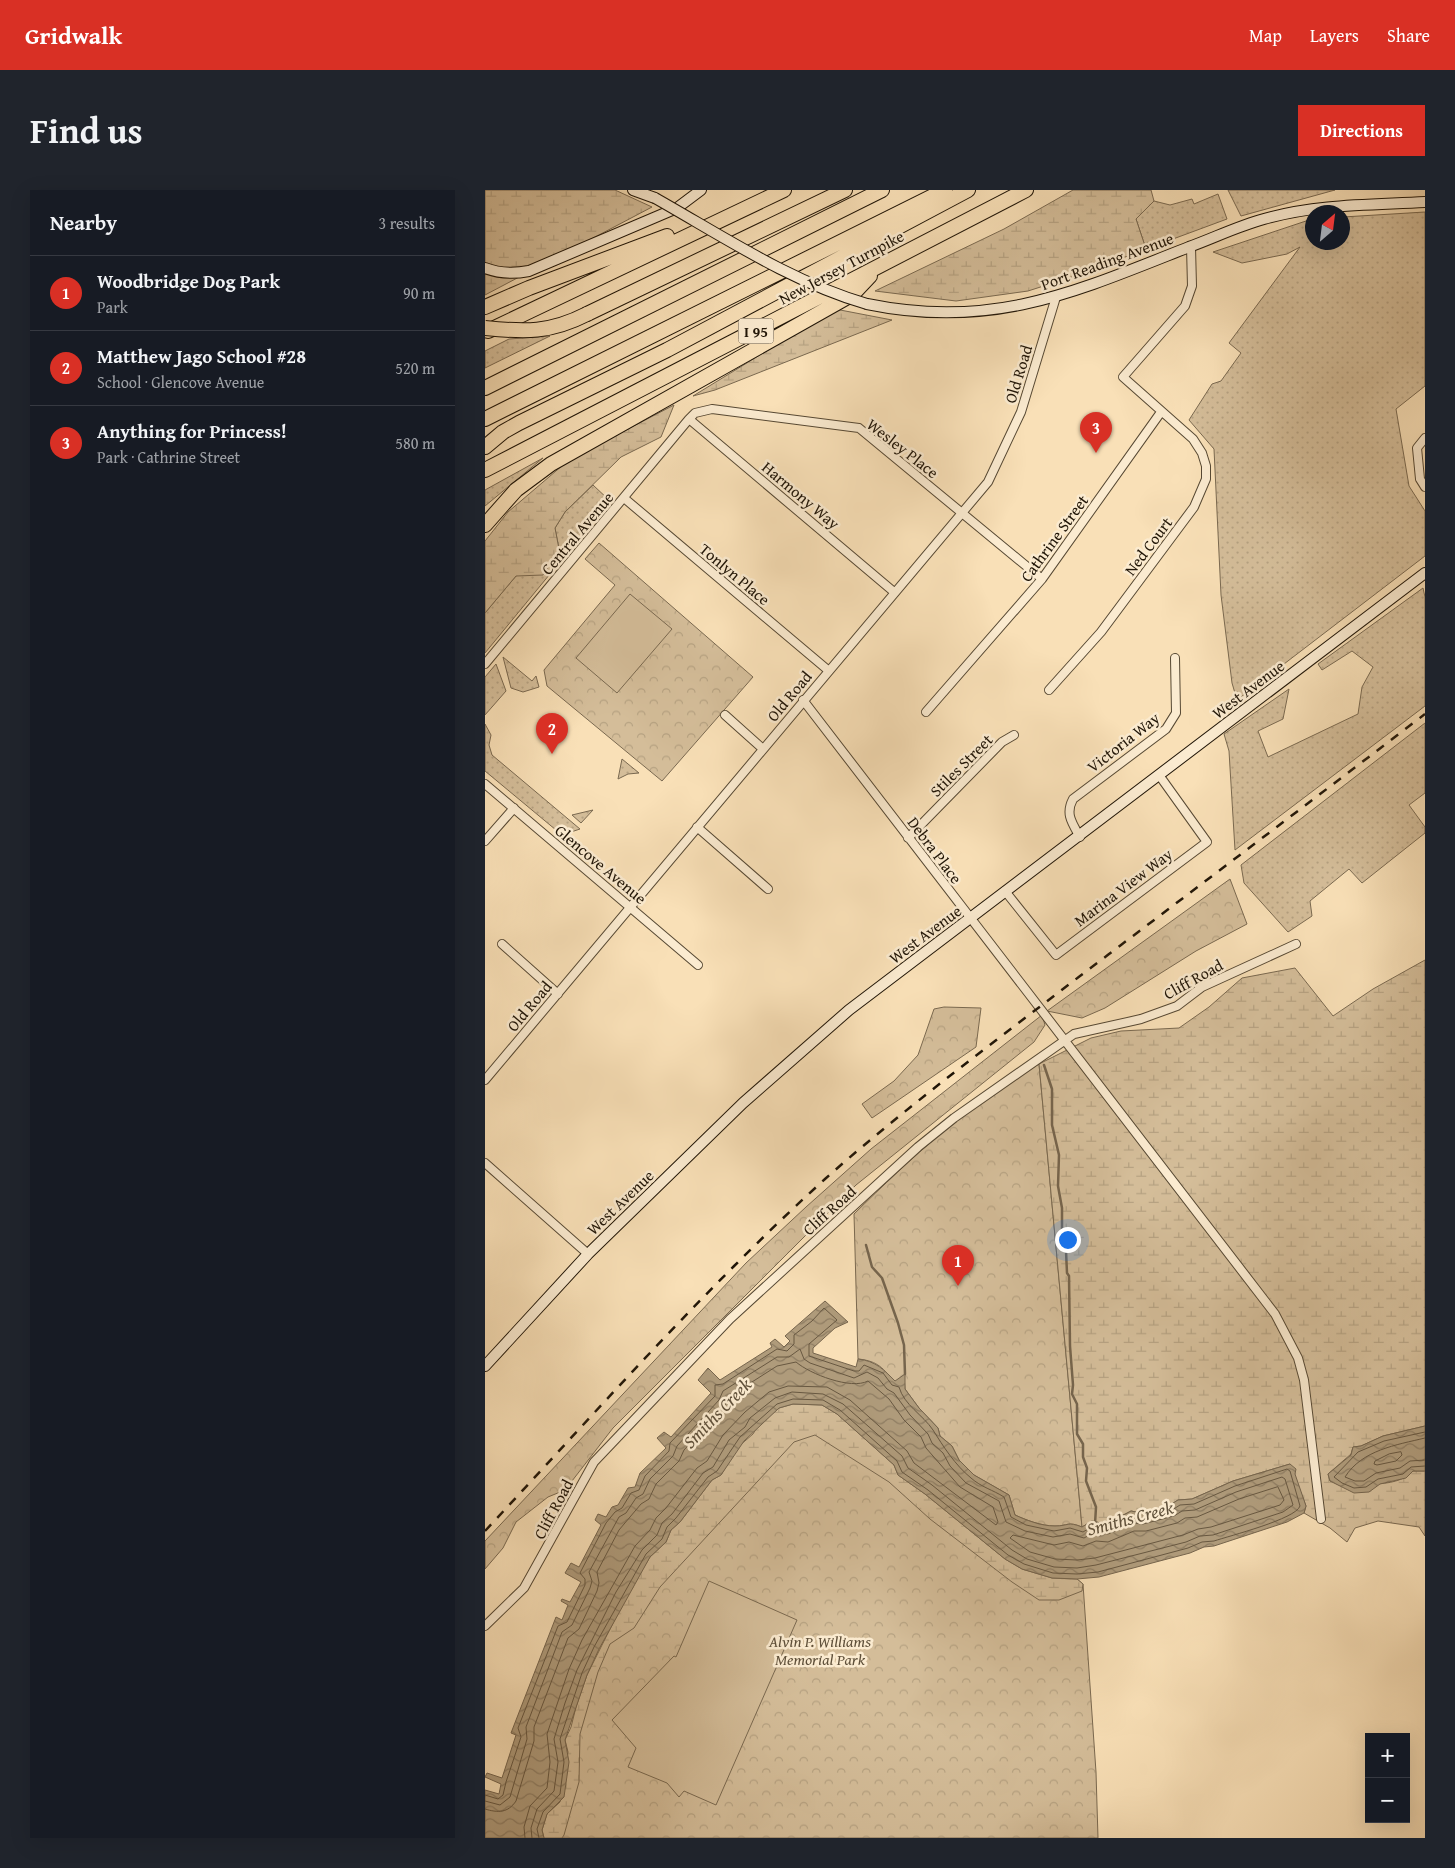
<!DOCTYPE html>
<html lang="en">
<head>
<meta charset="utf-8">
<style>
	:root { --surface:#171b24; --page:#20242c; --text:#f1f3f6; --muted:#9ea1a6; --line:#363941; --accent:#d93025 }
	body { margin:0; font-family:"Gentium Book Plus",serif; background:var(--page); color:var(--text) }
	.controls { position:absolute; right:15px; bottom:15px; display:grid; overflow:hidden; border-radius:0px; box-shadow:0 5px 20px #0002 }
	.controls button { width:45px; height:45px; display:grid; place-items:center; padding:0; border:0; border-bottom:1px solid var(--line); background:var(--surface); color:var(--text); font:25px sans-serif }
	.compass { position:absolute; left:820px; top:15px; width:45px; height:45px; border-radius:50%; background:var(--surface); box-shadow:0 5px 20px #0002; rotate:28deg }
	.you { position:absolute; left:582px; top:1049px; width:18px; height:18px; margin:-12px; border:4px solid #fff; border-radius:50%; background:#1a73e8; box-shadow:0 0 0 8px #1a73e833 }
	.badge { display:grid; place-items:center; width:32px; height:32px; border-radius:50%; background:var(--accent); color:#fff; font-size:16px; font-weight:700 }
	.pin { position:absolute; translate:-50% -41px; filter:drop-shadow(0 1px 2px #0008) }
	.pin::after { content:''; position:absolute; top:26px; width:18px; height:15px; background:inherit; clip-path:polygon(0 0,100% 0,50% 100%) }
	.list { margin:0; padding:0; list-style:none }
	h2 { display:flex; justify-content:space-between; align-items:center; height:65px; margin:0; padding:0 20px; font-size:21px }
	h2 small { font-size:16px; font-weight:400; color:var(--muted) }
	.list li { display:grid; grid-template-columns:32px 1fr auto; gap:15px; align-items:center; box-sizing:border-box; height:75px; padding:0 20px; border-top:1px solid var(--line) }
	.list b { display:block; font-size:19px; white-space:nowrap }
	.list p { margin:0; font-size:16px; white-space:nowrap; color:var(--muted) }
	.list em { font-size:16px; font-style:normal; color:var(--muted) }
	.map { position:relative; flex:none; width:940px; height:1648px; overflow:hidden; border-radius:0px }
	header { display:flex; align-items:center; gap:30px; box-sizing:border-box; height:70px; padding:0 25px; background:var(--accent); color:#fff }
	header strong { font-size:24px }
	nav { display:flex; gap:28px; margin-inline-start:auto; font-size:18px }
	.intro { display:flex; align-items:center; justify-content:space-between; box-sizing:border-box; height:120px; padding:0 30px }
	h1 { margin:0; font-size:35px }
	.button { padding:12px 22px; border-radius:0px; background:var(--accent); color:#fff; font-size:18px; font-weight:700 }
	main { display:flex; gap:30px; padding:0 30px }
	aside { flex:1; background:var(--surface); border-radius:0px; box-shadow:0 5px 20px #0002 }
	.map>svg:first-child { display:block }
</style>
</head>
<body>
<header>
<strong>Gridwalk</strong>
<nav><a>Map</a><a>Layers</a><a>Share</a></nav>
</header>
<div class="intro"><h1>Find us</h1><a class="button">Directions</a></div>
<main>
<aside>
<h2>Nearby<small>3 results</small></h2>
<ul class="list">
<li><span class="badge">1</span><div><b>Woodbridge Dog Park</b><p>Park</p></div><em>90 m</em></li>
<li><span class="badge">2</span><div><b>Matthew Jago School #28</b><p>School · Glencove Avenue</p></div><em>520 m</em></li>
<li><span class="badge">3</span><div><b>Anything for Princess!</b><p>Park · Cathrine Street</p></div><em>580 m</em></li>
</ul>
</aside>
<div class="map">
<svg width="940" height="1648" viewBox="0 0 940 1648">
	<defs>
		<pattern id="grass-dots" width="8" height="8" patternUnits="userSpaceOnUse" patternTransform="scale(1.25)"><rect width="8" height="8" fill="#d4bd99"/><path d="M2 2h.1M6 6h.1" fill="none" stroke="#b6a282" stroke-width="1.8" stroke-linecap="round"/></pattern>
		<pattern id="forest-crowns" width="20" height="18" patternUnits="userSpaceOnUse" patternTransform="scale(1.25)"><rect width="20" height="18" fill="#d4bd99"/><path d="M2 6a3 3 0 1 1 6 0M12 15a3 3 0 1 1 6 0" fill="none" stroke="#b6a282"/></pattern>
		<pattern id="wetland-marsh" width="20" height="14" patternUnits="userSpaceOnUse" patternTransform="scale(1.25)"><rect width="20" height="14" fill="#d4bd99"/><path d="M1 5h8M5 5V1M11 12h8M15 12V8" fill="none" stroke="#b6a282"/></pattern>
		<pattern id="water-waves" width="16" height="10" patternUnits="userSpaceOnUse" patternTransform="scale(1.25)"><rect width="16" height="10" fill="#af9b7b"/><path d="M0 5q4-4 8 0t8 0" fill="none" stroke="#8e7d63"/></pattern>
	</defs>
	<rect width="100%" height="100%" fill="#f9e0b7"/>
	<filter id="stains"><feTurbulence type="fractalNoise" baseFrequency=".004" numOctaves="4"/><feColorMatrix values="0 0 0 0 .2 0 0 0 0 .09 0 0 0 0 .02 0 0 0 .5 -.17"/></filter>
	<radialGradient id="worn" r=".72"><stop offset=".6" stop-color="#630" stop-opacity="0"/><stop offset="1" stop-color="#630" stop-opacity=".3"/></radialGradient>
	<path fill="url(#grass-dots)" stroke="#7a6950" d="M 743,0 L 850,0 L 756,26 Z
		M 733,4 L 742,29 L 661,59 L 651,29 L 669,11 L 685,15 L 707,9 L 709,14 Z
		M 940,22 L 940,196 L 911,219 L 924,296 L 940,321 L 940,366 L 752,510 L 747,493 L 736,405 L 729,259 L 704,230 L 727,194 L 736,191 L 756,163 L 744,153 L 815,57 L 802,64 L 757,73 L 728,62 L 827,29 L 828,52 L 858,52 L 858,27 Z
		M 65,146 L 0,178 L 0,161 L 24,149 Z
		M 58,268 L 0,316 L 0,300 Z
		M 108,295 L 125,311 L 0,463 L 0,423 L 31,386 L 74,359 L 70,338 L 80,322 Z
		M 938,398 L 940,407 L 940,516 L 750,660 L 744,561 L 739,544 L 804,499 L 798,529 L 773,541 L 783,567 L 873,524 L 877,497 L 888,477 L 867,461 L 837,480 L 833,474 Z
		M 18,467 L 47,491 L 51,486 L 54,497 L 38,502 L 26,498 Z
		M 11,474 L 21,501 L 0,525 L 0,487 Z
		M 940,533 L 940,603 L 924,615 L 940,637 L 940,643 L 877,693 L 864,679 L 825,711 L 827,726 L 803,742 L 759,693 L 756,675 Z
		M 0,534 L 6,545 L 4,555 L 7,565 L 95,639 L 77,645 L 0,581 Z
		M 137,569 L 154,583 L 143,584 L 133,589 Z
		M 108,620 L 96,633 L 87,625 Z"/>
	<path fill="url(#forest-crowns)" stroke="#7a6950" d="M 114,353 L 268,487 L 177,591 L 62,496 L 59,480 L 130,395 L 100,369 Z
		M 745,689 L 762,734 L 711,761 L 620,818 L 597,828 L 562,821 Z
		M 459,817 L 496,818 L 491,857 L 387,928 L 377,914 L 409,891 L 433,865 L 449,819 Z
		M 557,825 L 560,835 L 549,852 L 371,995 L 128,1238 L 80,1300 L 63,1307 L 31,1332 L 18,1358 L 0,1379 L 0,1351 L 261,1073 L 321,1017 L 386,959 Z
		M 554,874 L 597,1337 C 582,1331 583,1336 570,1336 C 556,1336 541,1330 530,1325 L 524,1305 L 489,1285 L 474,1270 L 467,1256 L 455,1246 L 453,1238 L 434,1218 L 420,1199 L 419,1185 L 410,1192 C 398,1179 394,1171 373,1169 L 369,1024 C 427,967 483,915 554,874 Z
		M 294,1218 L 567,1388 L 592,1389 L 598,1394 L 611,1582 L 613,1648 L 59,1648 L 102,1485 Z"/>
	<path fill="url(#wetland-marsh)" stroke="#7a6950" d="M 0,0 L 130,0 L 167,17 L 0,105 Z
		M 588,0 L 666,0 L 669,11 L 651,29 L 661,59 L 596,84 L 543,101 L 471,111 L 390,101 L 519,39 Z
		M 350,119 L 407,130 L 230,200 L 208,206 Z
		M 189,215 L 176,247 L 136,267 L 80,322 L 70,338 L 74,359 L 58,385 L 31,386 L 0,423 L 0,351 L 23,322 L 85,269 Z
		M 940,770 L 940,1236 L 898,1246 L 876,1256 L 868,1257 L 866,1264 L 843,1284 L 845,1291 C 869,1292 909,1301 928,1281 L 940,1281 L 940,1346 L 934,1337 L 893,1331 L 870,1338 L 862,1352 L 845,1338 L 819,1323 L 821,1316 L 805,1274 L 748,1291 L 707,1309 L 693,1310 L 685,1315 L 656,1323 L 646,1321 L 620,1334 L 607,1331 L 597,1337 L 554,874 L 606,848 L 636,841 L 694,838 L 724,817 L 757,788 L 810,778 L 848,826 L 888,799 Z
		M 308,1214 L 337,1215 L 352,1224 L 409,1275 L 413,1285 L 440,1304 L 520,1369 L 537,1379 L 567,1388 L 592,1389 L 598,1394 L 597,1401 L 574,1410 L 554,1410 L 527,1392 L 445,1329 L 404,1292 L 330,1245 L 309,1252 L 175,1397 L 149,1438 L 125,1454 L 113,1482 L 95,1544 L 94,1592 L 79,1645 L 77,1648 L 59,1648 L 57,1640 L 62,1624 L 75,1612 L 83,1562 L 80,1550 L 86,1537 L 91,1517 L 102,1485 L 141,1407 L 165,1367 L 181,1352 L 186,1340 L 195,1332 L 227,1290 L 236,1285 L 253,1257 L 268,1244 L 273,1236 L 294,1218 Z"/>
	<path fill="#d4bd99" stroke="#7a6950" d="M 145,404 L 187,439 L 132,503 L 91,468 Z
		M 224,1391 L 312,1430 L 231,1615 L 199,1601 L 194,1607 L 182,1593 L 143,1577 L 151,1558 L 127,1530 L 189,1466 L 191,1467 Z"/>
	<path fill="url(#water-waves)" stroke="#76654d" d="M 340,1111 L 363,1132 L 350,1138 L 328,1158 L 328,1163 L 371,1177 L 373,1169 C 391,1171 399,1180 410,1191 L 420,1184 L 420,1199 L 434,1218 L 453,1238 L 455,1246 L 467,1256 L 474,1270 L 489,1285 L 524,1305 L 530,1325 C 541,1330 556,1336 570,1336 C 584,1336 582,1331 597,1337 L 607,1331 L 620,1334 L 623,1330 L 626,1332 L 646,1321 L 656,1323 L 685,1315 L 693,1310 L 707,1309 L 748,1291 L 805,1274 L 811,1279 L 810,1284 L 821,1316 L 819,1323 L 802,1332 L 729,1356 L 719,1357 L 705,1363 L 614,1387 L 592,1389 L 567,1388 L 537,1379 L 520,1369 L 440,1304 L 413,1285 L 409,1275 L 352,1224 L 337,1215 L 308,1214 L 294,1218 L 259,1251 L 236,1285 L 227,1290 L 195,1332 L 186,1340 L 181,1352 L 165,1367 L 114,1459 L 102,1485 L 80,1550 L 84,1572 L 79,1607 L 62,1624 L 57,1640 L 59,1648 L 0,1648 L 0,1600 L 14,1604 L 16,1594 L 0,1587 L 2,1583 L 17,1588 L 31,1545 L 26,1543 L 71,1427 L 77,1430 L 83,1415 L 76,1411 L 77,1409 L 85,1412 L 96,1392 L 80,1383 L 86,1373 L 94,1377 L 116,1335 L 110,1330 L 113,1324 L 121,1327 L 127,1317 L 133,1315 L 143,1298 L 150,1297 L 155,1283 L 181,1258 L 172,1248 L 179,1242 L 186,1247 L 226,1203 L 213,1190 L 223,1178 L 235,1190 L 287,1157 L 285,1153 L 290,1149 L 299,1157 L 305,1151 L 300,1146 Z
		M 940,1236 L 940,1281 L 928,1281 L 921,1288 L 895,1294 L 884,1302 L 869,1303 L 845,1291 L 843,1284 L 866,1265 L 868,1257 L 876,1256 L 898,1246 Z"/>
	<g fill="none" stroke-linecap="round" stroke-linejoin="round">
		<path stroke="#685841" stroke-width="1" d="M 940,1242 L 899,1251 L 873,1262 L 849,1287 L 857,1293 L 869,1298 L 881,1297 L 893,1289 L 918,1284 L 926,1277 L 940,1276
			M 940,1248 C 911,1255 877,1260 860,1287 L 870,1291 L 879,1291 L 891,1283 L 915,1278 L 925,1271 L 940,1270
			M 916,1262 L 917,1265 L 911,1271 L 892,1275 L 889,1274 L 890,1271 L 904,1264 Z
			M 793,1297 L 799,1310 L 795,1315 L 726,1337 L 713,1339 L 698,1345 L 610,1368 L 592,1370 L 570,1369 L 545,1362 L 525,1348 L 528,1345 L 569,1355 L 584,1352 L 598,1356 L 611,1351 L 623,1352 L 649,1341 L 661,1341 L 692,1333 L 700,1328 L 712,1327 L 754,1309 Z
			M 0,1605 L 13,1609 L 18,1605 L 21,1592 L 36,1547 L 33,1538 L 73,1436 L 82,1432 L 100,1395 L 100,1389 L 95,1383 L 121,1333 L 130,1322 L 137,1318 L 146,1303 L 154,1300 L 160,1286 L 184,1261 L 185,1253 L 230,1206 L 230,1195 L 238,1194 L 292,1159 L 302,1161 L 309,1154 L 309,1145 L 327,1131 L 339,1118 L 352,1130 L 324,1154 L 324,1166 L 369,1181 L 374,1181 L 379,1175 L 398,1183 L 407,1195 L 414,1197 C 419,1215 438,1225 448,1240 C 458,1256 470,1275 486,1288 C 496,1297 508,1300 519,1307 L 526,1327 L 541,1335 L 569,1341 L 585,1338 L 598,1342 L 608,1336 L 621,1338 L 647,1326 L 657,1328 L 687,1320 L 695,1315 L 709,1314 L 750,1296 L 802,1279 L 805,1281 L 815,1316 C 811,1329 744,1346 729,1351 L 717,1352 L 703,1358 L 613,1382 L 592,1384 L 568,1383 L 539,1374 L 523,1365 L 443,1300 L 417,1282 L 412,1271 L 355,1220 L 338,1210 L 308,1209 L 292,1214 L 255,1247 L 232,1281 L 223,1287 L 191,1328 L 182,1337 L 177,1349 L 161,1364 L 109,1457 L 97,1483 L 75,1549 L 79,1572 L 75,1604 L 58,1622 L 52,1639 L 54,1648
			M 0,1611 L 15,1615 L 25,1607 L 42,1549 L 41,1537 L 77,1442 L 87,1435 L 105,1398 L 107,1391 L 104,1382 L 134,1327 L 141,1323 L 151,1308 L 158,1304 L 165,1289 L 188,1266 L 192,1256 L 234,1210 L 238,1201 L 292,1167 L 304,1167 L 315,1159 L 319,1169 L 325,1173 L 369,1188 L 382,1182 L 393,1188 L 402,1199 L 409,1203 L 425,1225 L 443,1244 L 447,1253 L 458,1263 L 465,1276 L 481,1293 L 514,1311 L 521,1332 L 540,1341 L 568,1347 L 585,1344 L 599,1348 L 610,1342 L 623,1344 L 648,1333 L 658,1334 L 689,1326 L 697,1321 L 710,1320 L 751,1302 L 797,1287 L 800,1289 L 808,1315 L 798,1322 L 728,1345 L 715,1346 L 701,1352 L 611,1375 L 592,1378 L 569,1377 L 542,1369 L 527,1360 L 447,1295 L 423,1278 L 417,1266 L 358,1214 L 338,1204 L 307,1202 L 290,1208 L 265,1228 L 260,1237 L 244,1250 L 228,1277 L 218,1283 L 187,1324 L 177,1333 L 172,1345 L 157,1360 L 131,1402 L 92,1480 L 80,1513 L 69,1549 L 73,1572 L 69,1601 L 52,1619 L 46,1638 L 47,1648
			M 0,1619 C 13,1623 23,1623 31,1611 L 49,1551 L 49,1537 L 83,1448 L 94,1439 L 112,1401 L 114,1393 L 112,1382 L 134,1340 L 156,1314 L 164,1309 L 171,1294 L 194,1271 L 199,1260 L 240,1215 L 245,1206 L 292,1176 L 311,1172 C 325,1184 366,1200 383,1191 L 404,1209 L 419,1230 L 436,1247 L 441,1258 L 475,1297 L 508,1317 L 513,1332 L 511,1335 L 429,1273 L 422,1261 L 365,1210 L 342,1197 L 303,1196 L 284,1202 L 260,1222 L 238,1245 L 222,1271 L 212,1278 L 181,1318 L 171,1328 L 165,1340 L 150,1356 L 97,1450 L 84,1479 L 62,1544 L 65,1572 L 62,1598 L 45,1616 L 39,1637 L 40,1648"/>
		<path stroke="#76654d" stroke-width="2.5" d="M 559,875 L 567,899 L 567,935 L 574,965 L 573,996 L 577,1018 L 577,1050 L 581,1061 L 582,1083 L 584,1086 L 585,1156 L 588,1195 L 587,1204 L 592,1214 L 592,1244 L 598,1254 L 598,1267 L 602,1278 L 601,1291 L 611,1317 L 610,1334
			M 381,1055 L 387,1077 L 397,1088 L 413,1133 L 419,1155 L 420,1184"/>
		<defs>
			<path id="street" d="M 204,229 L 409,402
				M 940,248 L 932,258 L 935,289 L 940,297
				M 139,308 L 344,481
				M 0,474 L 204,229 L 210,223 L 227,219 L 374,238 L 557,389
				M 564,500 L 616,442 L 709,317 L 721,289 L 721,276 L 717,263 L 708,249 L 638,187 L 700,116 L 707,96 L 706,57
				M 318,510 L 790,1124 L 813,1168 L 819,1190 L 836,1329
				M 441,522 L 557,389 L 676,222
				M 240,525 L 278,559
				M 0,594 L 213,775
				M 212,637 L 283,699
				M 595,647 C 587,633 580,624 588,609 L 681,539 L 691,523 L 690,468
				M 423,648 L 517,552 L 529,545
				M 0,651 L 29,618
				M 520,701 L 571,765 L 722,652 L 674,585
				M 17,754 L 73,804
				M 0,890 L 503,292 L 536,222 L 571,107
				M 0,973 L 103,1064
				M 0,1436 L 39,1398 L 109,1272 L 245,1129 L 433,957 L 469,928 L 589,844 L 656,829 L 692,816 L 717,797 L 811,754"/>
			<path id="secondary" d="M 148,0 L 170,8
				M 0,78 C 15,84 28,84 44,81 L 192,18 L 216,0
				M 382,114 C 508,140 590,102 704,57 C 729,48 753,36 779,29 C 831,14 886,15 940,12
				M 0,1176 L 103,1064 L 258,913 L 364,820 L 940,383"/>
			<path id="highway" d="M 0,117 L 44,98 L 182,46
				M 102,124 L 360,0
				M 3,141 L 299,0
				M 0,198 L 397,0
				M 0,229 L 460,0
				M 0,257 L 18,242 L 34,233 L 182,160 L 483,0
				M 0,280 L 541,0
				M 0,335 L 31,300 L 66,274 L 368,104 L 385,86"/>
		</defs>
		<use href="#street" stroke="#564833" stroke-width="10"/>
		<use href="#secondary" stroke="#201507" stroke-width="12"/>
		<use href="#highway" stroke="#201507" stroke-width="16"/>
		<use href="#street" stroke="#fbebd0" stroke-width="8"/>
		<use href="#secondary" stroke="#fbebd0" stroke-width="10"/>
		<use href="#highway" stroke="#f9e0b7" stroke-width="14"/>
		<path stroke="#201507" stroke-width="2.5" stroke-dasharray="9 9" stroke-linecap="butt" d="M 0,1341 C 111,1222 219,1099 340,989 C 421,917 509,852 595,786 C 710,699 825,612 940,524"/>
		<defs>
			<path id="secondary-bridge" d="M 170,8 C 239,47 306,92 382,114"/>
			<path id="highway-bridge" d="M 0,138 C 40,142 65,143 102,124"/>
		</defs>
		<use href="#secondary-bridge" stroke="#201507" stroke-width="12" stroke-linecap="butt"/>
		<use href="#highway-bridge" stroke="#201507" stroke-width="16" stroke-linecap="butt"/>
		<use href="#secondary-bridge" stroke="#fbebd0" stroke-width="10"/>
		<use href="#highway-bridge" stroke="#f9e0b7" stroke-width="14"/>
	</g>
	<g text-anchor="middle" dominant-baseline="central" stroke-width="5" stroke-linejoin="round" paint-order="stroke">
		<rect fill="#fbebd0" stroke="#625543" stroke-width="1" x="253.5" y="128.5" width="35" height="25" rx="4"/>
		<g font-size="15" font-weight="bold" fill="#201507">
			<text x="271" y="141">I 95</text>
		</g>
		<g font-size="16" fill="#201507" stroke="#fbebd0">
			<text transform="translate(622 71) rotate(-20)">Port Reading Avenue</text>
			<text transform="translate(356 77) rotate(-28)">New Jersey Turnpike</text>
			<text transform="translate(533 184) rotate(-73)">Old Road</text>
			<text transform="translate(418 258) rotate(38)">Wesley Place</text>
			<text transform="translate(316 305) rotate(40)">Harmony Way</text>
			<text transform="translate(92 343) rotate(-50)">Central Avenue</text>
			<text transform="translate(569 348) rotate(-54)">Cathrine Street</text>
			<text transform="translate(663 356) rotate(-53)">Ned Court</text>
			<text transform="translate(250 384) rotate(40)">Tonlyn Place</text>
			<text transform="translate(763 499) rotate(-37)">West Avenue</text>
			<text transform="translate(304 506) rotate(-50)">Old Road</text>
			<text transform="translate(638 552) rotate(-38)">Victoria Way</text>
			<text transform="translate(476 575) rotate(-45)">Stiles Street</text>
			<text transform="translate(450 660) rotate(53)">Debra Place</text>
			<text transform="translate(116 674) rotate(40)">Glencove Avenue</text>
			<text transform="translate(638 697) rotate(-37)">Marina View Way</text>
			<text transform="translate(440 744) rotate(-37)">West Avenue</text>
			<text transform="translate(708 789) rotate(-29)">Cliff Road</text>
			<text transform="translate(44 816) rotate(-50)">Old Road</text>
			<text transform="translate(135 1012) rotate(-44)">West Avenue</text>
			<text transform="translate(344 1020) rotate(-42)">Cliff Road</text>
			<text transform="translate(68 1319) rotate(-62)">Cliff Road</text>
		</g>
		<g font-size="16" font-style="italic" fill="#5f503a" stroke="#fbebd0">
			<text x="335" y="1451">Alvin P. Williams<tspan x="335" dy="18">Memorial Park</tspan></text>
		</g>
		<g font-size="18" font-style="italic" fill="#60513b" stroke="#fbebd0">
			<text transform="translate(232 1223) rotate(-46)">Smiths Creek</text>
			<text transform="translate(645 1328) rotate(-15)">Smiths Creek</text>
		</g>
	</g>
	<rect width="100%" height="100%" filter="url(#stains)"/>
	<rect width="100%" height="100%" fill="url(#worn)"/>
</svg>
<div class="controls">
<button>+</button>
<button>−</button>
</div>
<svg class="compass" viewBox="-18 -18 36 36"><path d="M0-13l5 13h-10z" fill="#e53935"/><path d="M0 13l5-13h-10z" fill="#9ea1a6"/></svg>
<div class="you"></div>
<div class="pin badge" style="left:473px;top:1096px">1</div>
<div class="pin badge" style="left:67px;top:564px">2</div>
<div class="pin badge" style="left:611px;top:263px">3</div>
</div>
</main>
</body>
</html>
